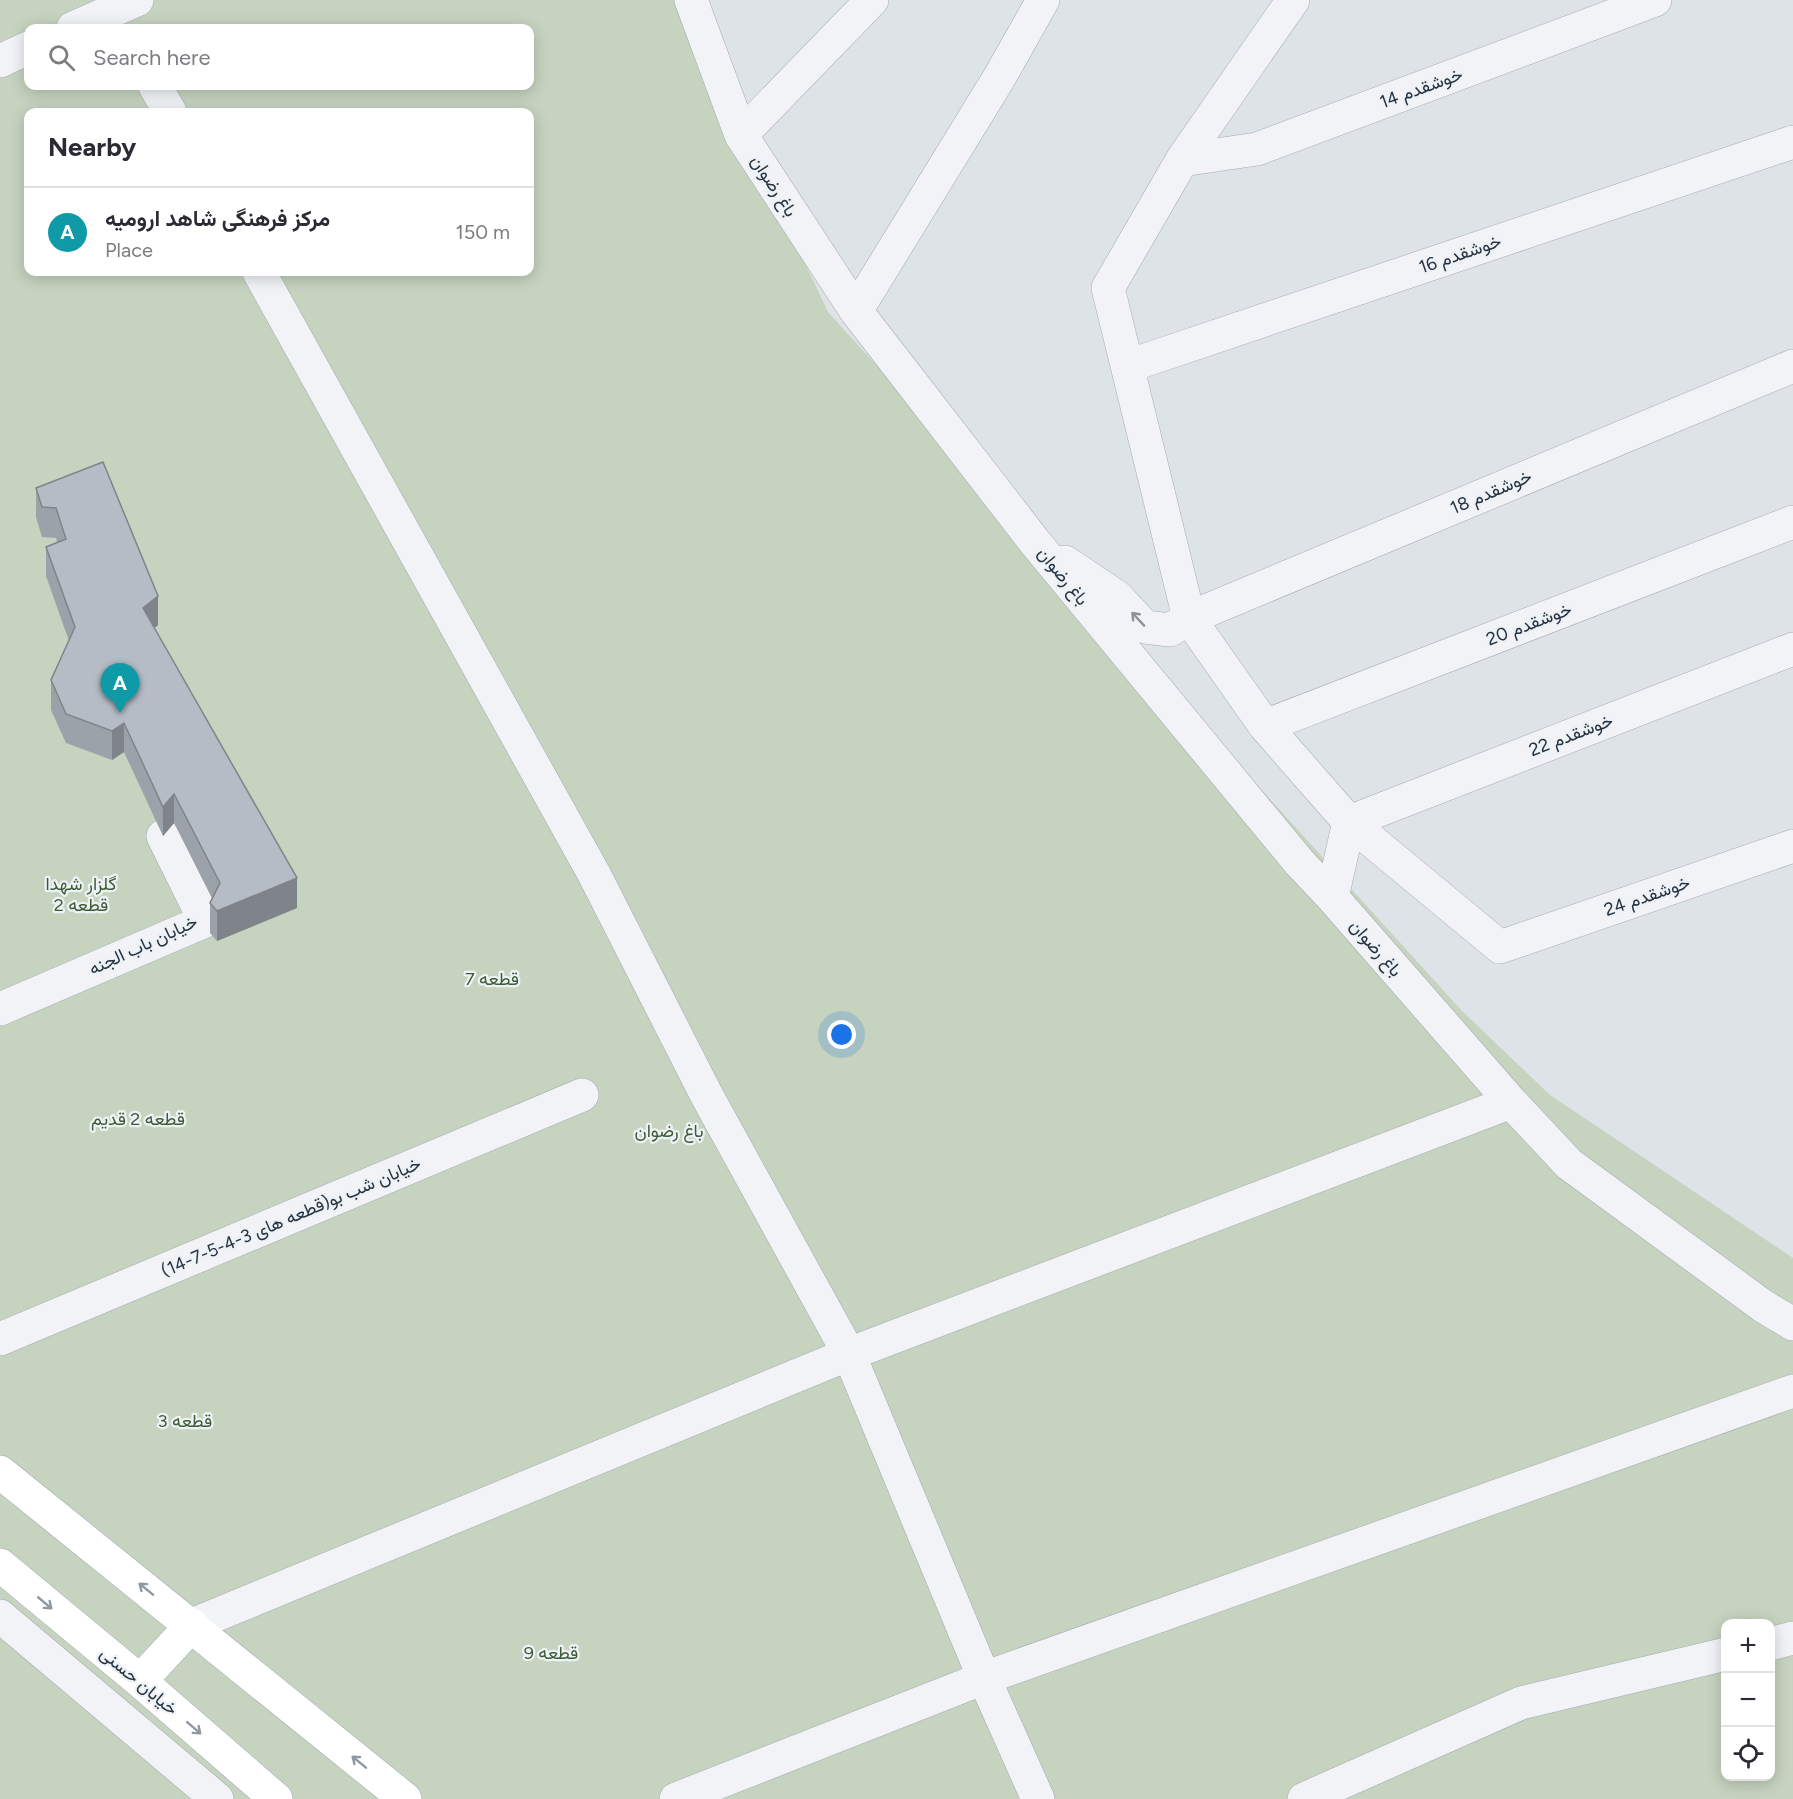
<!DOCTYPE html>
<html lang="en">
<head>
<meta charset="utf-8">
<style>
	:root { --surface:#fff; --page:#f2f2f3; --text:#2b2b33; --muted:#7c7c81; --line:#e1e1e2; --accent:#111827 }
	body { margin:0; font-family:Figtree,Vazirmatn,sans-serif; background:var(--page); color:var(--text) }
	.controls { position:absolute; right:18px; bottom:18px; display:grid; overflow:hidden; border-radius:12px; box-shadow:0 3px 15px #0003 }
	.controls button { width:54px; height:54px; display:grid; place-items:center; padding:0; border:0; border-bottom:2px solid var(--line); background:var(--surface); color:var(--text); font:30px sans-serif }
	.you { position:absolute; left:842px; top:1035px; width:21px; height:21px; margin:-15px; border:4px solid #fff; border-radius:50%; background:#1a73e8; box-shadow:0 0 0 9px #1a73e833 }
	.badge { display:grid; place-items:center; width:39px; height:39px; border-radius:50%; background:var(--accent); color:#fff; font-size:20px; font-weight:700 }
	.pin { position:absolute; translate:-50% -50px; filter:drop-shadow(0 2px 3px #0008) }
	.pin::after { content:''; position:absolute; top:32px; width:21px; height:18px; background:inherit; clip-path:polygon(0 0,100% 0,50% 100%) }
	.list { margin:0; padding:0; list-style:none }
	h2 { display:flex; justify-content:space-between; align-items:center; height:78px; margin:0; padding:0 24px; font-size:26px }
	h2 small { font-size:20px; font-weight:400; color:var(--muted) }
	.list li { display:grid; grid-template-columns:39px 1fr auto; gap:18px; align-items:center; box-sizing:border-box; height:90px; padding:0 24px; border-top:2px solid var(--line) }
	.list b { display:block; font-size:22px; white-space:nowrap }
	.list p { margin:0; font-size:20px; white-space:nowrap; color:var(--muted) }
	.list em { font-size:20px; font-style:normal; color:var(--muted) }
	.icon { flex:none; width:33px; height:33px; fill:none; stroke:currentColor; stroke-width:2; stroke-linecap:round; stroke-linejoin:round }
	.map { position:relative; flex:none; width:1793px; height:1799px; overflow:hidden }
	.search { position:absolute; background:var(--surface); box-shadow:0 3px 15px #0003; left:24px; top:24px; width:510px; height:66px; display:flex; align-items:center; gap:15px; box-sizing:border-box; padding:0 21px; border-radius:12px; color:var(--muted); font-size:22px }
	.panel { position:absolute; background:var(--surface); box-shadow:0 3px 15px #0003; left:24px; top:108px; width:510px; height:168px; border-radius:12px }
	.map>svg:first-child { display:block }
</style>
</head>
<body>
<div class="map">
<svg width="1793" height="1799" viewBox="0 0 1793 1799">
	<rect width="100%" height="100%" fill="#dee3e8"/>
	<path fill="#c5d3bf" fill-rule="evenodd" d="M 0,0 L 681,0 L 828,312 L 1462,1011 L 1550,1095 L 1793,1258 L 1793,1799 L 0,1799 ZM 28,28 L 530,28 L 530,86 L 28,86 ZM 28,112 L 530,112 L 530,272 L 28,272 ZM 1726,1624 L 1770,1624 L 1770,1776 L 1726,1776 Z"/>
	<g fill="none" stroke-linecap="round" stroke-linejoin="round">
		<defs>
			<path id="minor" d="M 691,0 L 741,135 L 856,311 L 1034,541 L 1299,862 L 1332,897 L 1511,1102 L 1569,1164 L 1763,1306 L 1793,1324
				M 1293,0 L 1182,160 L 1108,288 L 1189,618 L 1265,726 L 1349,822 L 1793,649
				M 73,28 L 137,0
				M 0,61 L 28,48
				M 155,86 L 170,112
				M 741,135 L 872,0
				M 1182,160 L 1257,149 L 1655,0
				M 259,272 L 594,874 L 707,1096 L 849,1354 L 984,1678 L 1038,1799
				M 856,311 L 999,78 L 1043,0
				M 1128,366 L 1793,142
				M 1065,562 L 1117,597 L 1145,627 L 1170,630 L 1189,618 L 1793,366
				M 1265,726 L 1793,522
				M 1332,897 L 1349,822 L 1500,947 L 1793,846
				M 0,1009 L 205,921 L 163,836
				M 0,1339 L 582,1095
				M 0,1616 L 217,1799
				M 192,1625 L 849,1354 L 1511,1102
				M 1770,1644 L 1793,1638
				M 676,1799 L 984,1678 L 1793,1391
				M 1304,1799 L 1521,1703 L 1726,1654"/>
			<path id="major" d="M 0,1472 L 405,1799
				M 0,1565 L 140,1681 L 276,1799
				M 140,1681 L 192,1625"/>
		</defs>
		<use href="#minor" stroke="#a3aab2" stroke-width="34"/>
		<use href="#major" stroke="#9da8b4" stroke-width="34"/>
		<use href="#minor" stroke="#f1f3f6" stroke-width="33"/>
		<use href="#major" stroke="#fff" stroke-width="33"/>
	</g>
	<path fill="#9ca2a9" d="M 103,462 L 158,625 L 154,628 L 297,908 L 217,941 L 210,933 L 210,903 L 212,898 L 174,823 L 163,836 L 124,752 L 112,760 L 66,743 L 51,710 L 51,680 L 69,641 L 46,576 L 46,547 L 57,542 L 56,538 L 42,537 L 36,517 L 36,488 Z"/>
	<path fill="#7f848a" d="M 158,596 L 158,625 L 143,638 L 143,608 Z
		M 124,723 L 124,752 L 112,760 L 112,731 Z
		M 174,794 L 174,823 L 163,836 L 163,807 Z
		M 297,878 L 297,908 L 217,941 L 217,911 Z"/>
	<path fill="#b5bcc5" stroke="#7f848a" stroke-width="1.5" d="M 103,462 L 158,596 L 143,608 L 297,878 L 217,911 L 210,903 L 220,883 L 174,794 L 163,807 L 124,723 L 112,731 L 66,714 L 51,680 L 75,627 L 46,547 L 66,539 L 56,508 L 42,507 L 36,488 Z"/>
	<defs><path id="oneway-shaft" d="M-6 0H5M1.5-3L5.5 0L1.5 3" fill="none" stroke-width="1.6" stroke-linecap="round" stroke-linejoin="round" transform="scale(1.5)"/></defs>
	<use stroke="#8c929b" href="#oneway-shaft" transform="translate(1138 619) rotate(-133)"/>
	<g stroke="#9298a0">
		<use href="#oneway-shaft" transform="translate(146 1589) rotate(-141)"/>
		<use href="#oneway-shaft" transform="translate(45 1603) rotate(40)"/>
		<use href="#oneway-shaft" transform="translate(194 1728) rotate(41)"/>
		<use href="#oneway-shaft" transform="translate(359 1762) rotate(-141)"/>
	</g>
	<g text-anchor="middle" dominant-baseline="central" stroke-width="4.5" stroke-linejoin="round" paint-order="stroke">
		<g font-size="18" fill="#263240" stroke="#edf2f6">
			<text transform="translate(1421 88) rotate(-20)">خوشقدم 14</text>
			<text transform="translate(774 186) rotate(57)">باغ رضوان</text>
			<text transform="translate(1460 254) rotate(-19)">خوشقدم 16</text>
			<text transform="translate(1491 492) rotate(-23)">خوشقدم 18</text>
			<text transform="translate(1063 576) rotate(51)">باغ رضوان</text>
			<text transform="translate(1529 624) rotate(-21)">خوشقدم 20</text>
			<text transform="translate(1571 735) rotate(-21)">خوشقدم 22</text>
			<text transform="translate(1647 896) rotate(-19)">خوشقدم 24</text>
			<text transform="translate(143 945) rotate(-25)">خیابان باب الجنه</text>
			<text transform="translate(1376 948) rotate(49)">باغ رضوان</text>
			<text transform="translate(291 1217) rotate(-23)">خیابان شب بو(قطعه های 3-4-5-7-14)</text>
			<text transform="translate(139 1681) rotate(40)">خیابان حسنی</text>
		</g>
		<g font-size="18" fill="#3e5c33" stroke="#edf2f6">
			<text x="81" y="884">گلزار شهدا<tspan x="81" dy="21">قطعه 2</tspan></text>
			<text x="492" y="979">قطعه 7</text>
			<text x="138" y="1119">قطعه 2 قدیم</text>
			<text x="669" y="1131">باغ رضوان</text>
			<text x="185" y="1421">قطعه 3</text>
			<text x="551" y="1653">قطعه 9</text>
		</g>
	</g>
</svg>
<div class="controls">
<button>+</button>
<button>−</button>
<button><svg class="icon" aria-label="locate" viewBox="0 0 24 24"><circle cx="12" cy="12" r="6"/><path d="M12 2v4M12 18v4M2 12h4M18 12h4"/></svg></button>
</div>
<div class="you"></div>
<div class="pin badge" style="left:120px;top:713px;background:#0f9aa8">A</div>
<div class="search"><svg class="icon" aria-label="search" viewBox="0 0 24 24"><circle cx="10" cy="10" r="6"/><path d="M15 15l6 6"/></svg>Search here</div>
<section class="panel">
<h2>Nearby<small></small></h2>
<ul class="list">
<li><span class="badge" style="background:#0f9aa8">A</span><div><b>مرکز فرهنگی شاهد ارومیه</b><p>Place</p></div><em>150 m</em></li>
</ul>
</section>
</div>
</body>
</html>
